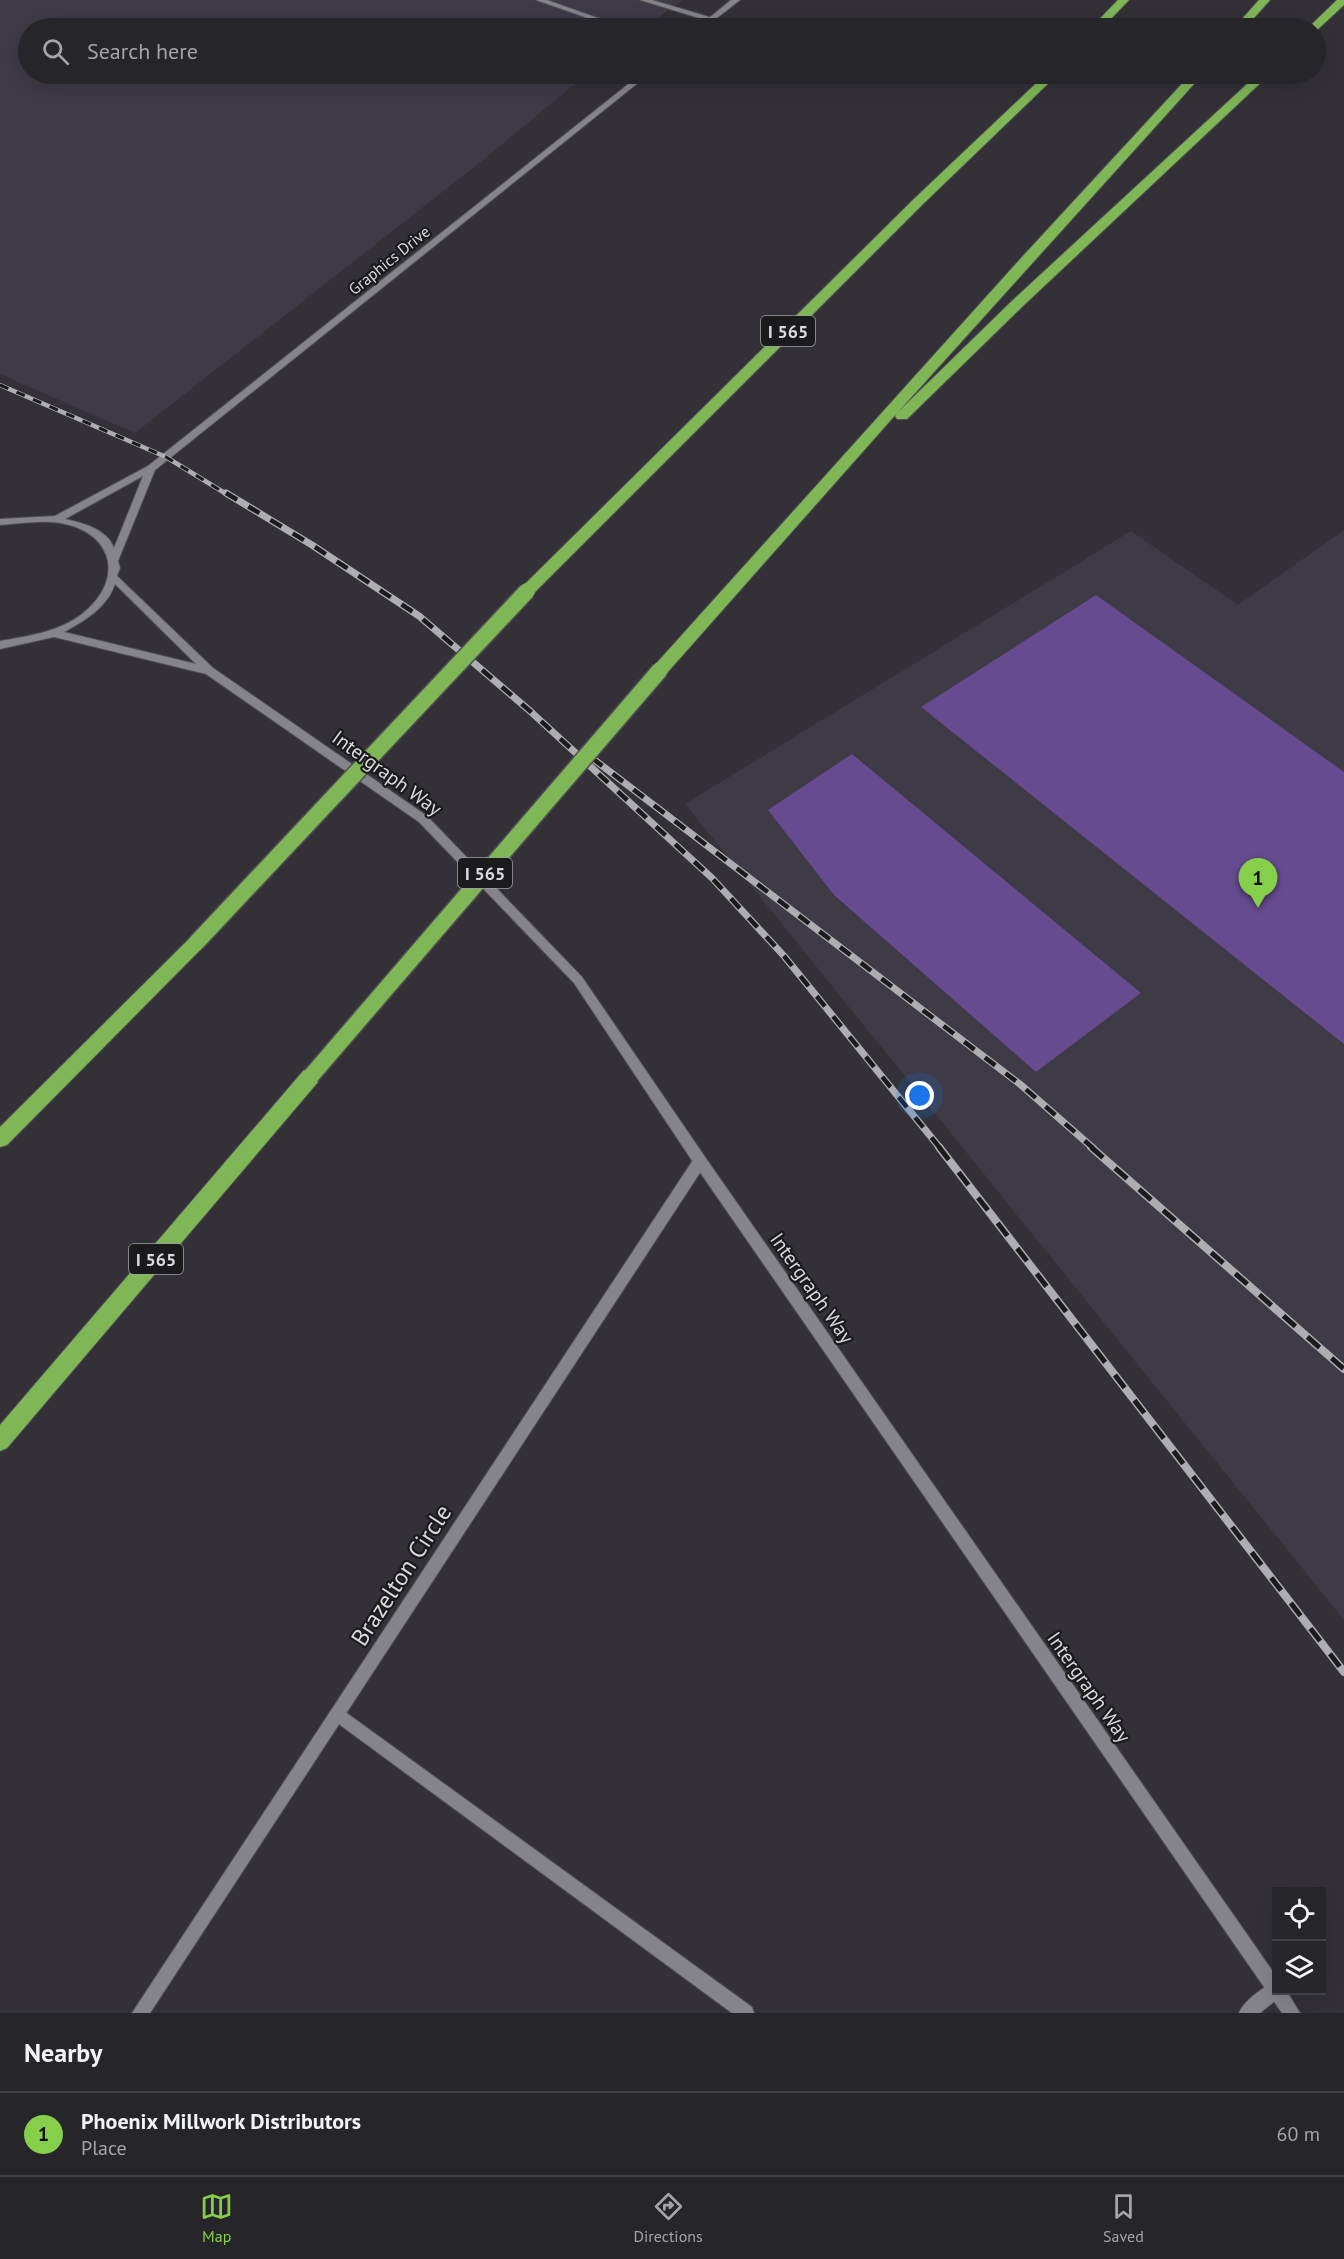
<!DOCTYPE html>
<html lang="en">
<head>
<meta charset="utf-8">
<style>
	:root { --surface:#262529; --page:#2e2d31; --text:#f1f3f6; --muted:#a4a5a8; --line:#424246; --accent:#86cf4b }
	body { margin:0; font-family:"PT Sans",sans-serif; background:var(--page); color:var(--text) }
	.controls { position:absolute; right:18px; bottom:18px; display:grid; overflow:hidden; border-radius:0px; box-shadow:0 6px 24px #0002 }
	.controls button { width:54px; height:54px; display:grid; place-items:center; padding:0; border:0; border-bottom:2px solid var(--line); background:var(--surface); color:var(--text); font:30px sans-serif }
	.you { position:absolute; left:920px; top:1096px; width:21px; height:21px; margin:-15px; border:4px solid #fff; border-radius:50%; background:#1a73e8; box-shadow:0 0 0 9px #1a73e833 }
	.badge { display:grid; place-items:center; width:39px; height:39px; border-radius:50%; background:var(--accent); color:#111; font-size:20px; font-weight:700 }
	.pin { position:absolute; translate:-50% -50px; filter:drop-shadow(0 2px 3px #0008) }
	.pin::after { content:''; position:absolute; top:32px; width:21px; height:18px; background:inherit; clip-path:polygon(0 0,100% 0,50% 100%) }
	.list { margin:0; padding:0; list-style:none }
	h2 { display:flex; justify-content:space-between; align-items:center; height:78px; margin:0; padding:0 24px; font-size:26px }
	h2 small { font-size:20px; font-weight:400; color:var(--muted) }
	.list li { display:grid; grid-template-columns:39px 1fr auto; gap:18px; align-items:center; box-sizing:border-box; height:84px; padding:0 24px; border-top:2px solid var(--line) }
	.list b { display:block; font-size:22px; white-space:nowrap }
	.list p { margin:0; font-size:20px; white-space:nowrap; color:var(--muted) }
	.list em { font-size:20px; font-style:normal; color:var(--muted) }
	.icon { flex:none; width:33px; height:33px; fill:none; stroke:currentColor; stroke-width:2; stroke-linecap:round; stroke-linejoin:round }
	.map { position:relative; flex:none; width:1344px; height:2013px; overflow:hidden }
	.search { position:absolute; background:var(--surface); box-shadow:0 6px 24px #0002; left:18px; right:18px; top:18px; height:66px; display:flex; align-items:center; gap:15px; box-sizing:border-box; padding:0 21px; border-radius:33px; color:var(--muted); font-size:22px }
	.sheet { height:162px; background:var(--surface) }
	nav { display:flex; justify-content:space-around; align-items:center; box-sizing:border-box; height:84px; border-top:2px solid var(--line); background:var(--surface); font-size:16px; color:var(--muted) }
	nav a { display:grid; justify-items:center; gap:3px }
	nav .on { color:var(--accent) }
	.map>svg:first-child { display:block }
</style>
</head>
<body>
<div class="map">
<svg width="1344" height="2013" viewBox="0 0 1344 2013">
	<rect width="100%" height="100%" fill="#333137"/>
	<path fill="#3e3a46" d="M 0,0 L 683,0 L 643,28 L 28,28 L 28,74 L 587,74 L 483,160 L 135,433 L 0,374 Z
		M 1344,530 L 1344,1620 L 685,804 L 1131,531 L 1238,605 Z"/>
	<path fill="#664b90" d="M 1096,595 L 1344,772 L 1344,1044 L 921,707 Z
		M 852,754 L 1141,993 L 1036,1072 L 834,895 L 768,810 Z"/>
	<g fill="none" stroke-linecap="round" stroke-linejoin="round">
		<defs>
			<path id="service" d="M 536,0 L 547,0 L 626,28 L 616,28 Z
				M 640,0 L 652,0 L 716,19 L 709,21 Z
				M 337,1706 L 752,2007 L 754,2013 L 732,2013 L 332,1719 L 329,1714 L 332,1709 Z
				M 1275,1982 L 1276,1990 L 1283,1990 L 1281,1996 L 1260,2013 L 1239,2013 C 1244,2001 1263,1987 1275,1982 Z"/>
			<path id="minor" d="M 700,1155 L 705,1157 L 706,1161 L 705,1165 L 150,2013 L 132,2013 L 695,1157 Z"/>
			<path id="tertiary" d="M 731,0 L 740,0 L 704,28 L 697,28 Z
				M 641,74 L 649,74 L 155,470 L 118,561 L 120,568 L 117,576 L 213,668 L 427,816 L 582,977 L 705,1157 L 1276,1976 L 1276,1990 L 1286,1990 L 1300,2013 L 1282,2013 L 695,1165 L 574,983 L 419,822 L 206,674 L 54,637 L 0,649 L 0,641 C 28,636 59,632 82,614 C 130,576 109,525 50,522 C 34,521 16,524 0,525 L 0,519 L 55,516 L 148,466 ZM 143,476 L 114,548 C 107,529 83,523 65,519 ZM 115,584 L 196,664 L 64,632 C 84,621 107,608 115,584 Z"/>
			<path id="motorway" d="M 1118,0 L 1129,0 L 1102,28 L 1091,28 Z
				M 1259,0 L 1270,0 L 1245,28 L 1234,28 Z
				M 1337,0 L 1344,0 L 1344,5 L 1317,30 L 1308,28 Z
				M 1046,74 L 1058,74 L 923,204 L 532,595 L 522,595 L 519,591 L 522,587 L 915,198 Z
				M 1191,74 L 1203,74 L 898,412 L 1014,299 L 1258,74 L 1270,74 L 1024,305 L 907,419 L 897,419 L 895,416 L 897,413 L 666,674 L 654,674 L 652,670 L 654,666 L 1023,256 Z
				M 196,936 L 202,938 L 205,943 L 202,948 L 7,1145 L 0,1147 L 0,1127 L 190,938 Z
				M 311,1068 L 318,1070 L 320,1076 L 318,1082 L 7,1448 L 0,1451 L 0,1425 L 304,1070 Z"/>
		</defs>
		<use href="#service" stroke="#504e53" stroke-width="2"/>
		<use href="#minor" stroke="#504e53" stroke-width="2"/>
		<use href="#tertiary" stroke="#504e53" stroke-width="2"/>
		<use href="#motorway" stroke="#504e53" stroke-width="2"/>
		<use href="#service" fill="#86848b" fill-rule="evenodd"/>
		<use href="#minor" fill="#86848b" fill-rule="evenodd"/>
		<use href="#tertiary" fill="#86848b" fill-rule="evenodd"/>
		<use href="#motorway" fill="#7fb757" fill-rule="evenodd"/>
		<defs>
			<path id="rail-far2" d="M 0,385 L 166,457 L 228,495"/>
			<path id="rail-far1" d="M 226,493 L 312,545 L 419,616 L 530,711 L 712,878 L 784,956 L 940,1148
				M 592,758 L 1021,1085 L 1093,1148"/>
			<path id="rail" d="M 939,1147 L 1344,1672
				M 1091,1147 L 1344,1369"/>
		</defs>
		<use href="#rail-far2" stroke="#aeadb1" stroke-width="4.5"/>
		<use href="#rail-far1" stroke="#aeadb1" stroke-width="7"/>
		<use href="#rail" stroke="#aeadb1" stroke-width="8"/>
		<use href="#rail-far2" stroke="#1b1a1c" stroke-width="3" stroke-dasharray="9" stroke-linecap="butt"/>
		<use href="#rail-far1" stroke="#1b1a1c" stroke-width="4.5" stroke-dasharray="13" stroke-linecap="butt"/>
		<use href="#rail" stroke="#1b1a1c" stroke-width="5" stroke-dasharray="16" stroke-linecap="butt"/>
		<defs>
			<path id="motorway-bridge" d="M 196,943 L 527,591
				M 311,1076 L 660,670"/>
		</defs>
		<use href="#motorway-bridge" stroke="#504e53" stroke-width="19" stroke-linecap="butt"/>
		<use href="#motorway-bridge" stroke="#7fb757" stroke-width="16"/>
	</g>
	<g text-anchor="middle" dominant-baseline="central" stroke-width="4.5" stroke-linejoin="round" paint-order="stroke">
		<g font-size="16" fill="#d9d8dc" stroke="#1b1a1c">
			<text transform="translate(389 260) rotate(-39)">Graphics Drive</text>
		</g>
		<g fill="#1b1a1c" stroke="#a09fa2" stroke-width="1.5">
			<rect x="761" y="316" width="54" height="30" rx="4.5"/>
			<rect x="458" y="858" width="54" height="30" rx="4.5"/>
			<rect x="129" y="1244" width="54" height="30" rx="4.5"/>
		</g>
		<g font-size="18" font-weight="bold" fill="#d9d8dc">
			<text x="788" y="331">I 565</text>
			<text x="485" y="873">I 565</text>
			<text x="156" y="1259">I 565</text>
		</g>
		<g font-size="20" fill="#d9d8dc" stroke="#1b1a1c">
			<text transform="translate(387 773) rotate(36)">Intergraph Way</text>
			<text transform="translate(812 1288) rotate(55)">Intergraph Way</text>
			<text transform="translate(1089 1687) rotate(55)">Intergraph Way</text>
		</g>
		<g font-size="24" fill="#d9d8dc" stroke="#1b1a1c">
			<text transform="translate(401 1575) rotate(-57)">Brazelton Circle</text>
		</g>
	</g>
</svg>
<div class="controls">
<button><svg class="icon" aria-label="locate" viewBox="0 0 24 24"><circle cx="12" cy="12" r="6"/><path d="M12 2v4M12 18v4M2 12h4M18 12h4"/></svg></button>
<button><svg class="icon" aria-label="layers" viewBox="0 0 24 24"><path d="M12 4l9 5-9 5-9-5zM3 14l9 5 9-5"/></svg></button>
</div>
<div class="you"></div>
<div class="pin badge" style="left:1258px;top:908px">1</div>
<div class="search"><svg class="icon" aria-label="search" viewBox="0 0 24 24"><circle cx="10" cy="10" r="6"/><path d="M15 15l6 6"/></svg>Search here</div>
</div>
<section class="sheet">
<h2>Nearby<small></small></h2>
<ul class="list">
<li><span class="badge">1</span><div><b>Phoenix Millwork Distributors</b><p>Place</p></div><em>60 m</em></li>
</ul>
</section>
<nav>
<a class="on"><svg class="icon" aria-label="map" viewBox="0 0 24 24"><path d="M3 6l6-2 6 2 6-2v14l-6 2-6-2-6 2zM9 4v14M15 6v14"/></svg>Map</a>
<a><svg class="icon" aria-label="directions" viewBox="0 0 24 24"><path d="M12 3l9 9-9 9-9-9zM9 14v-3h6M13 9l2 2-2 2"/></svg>Directions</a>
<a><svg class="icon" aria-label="saved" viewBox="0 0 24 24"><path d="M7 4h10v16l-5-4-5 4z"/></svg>Saved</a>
</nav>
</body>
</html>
